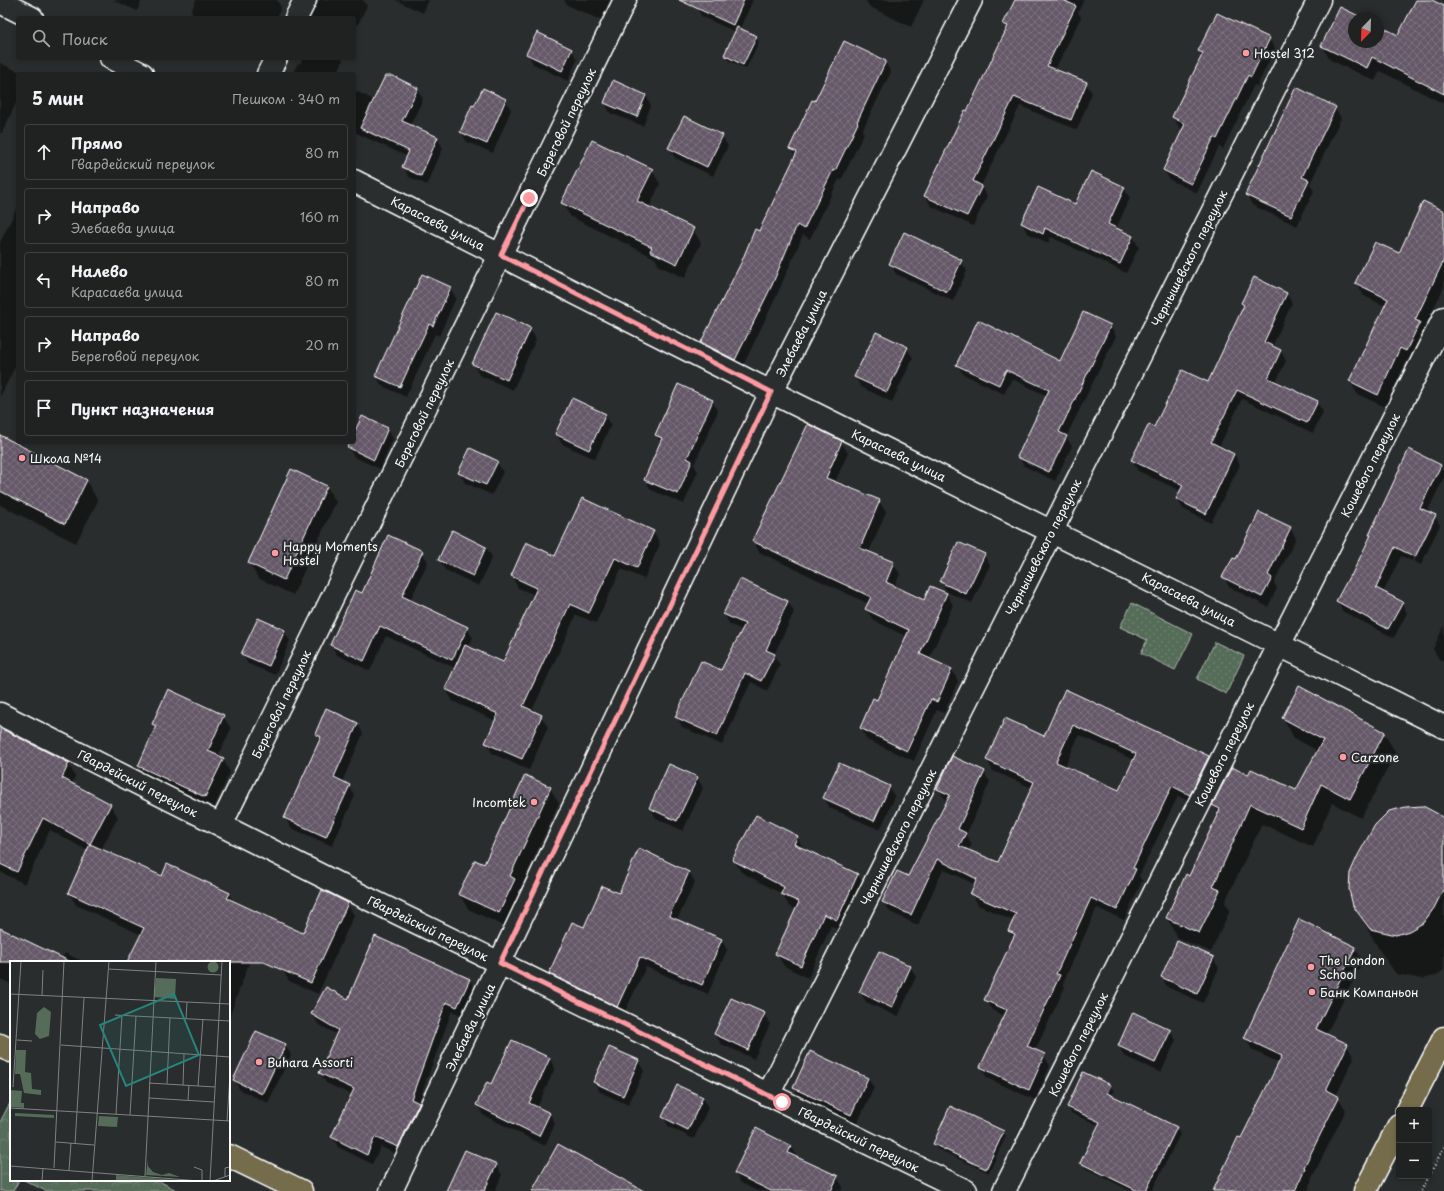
<!DOCTYPE html>
<html lang="ru">
<head>
<meta charset="utf-8">
<style>
	:root { --surface:#202222; --page:#282a2a; --text:#f1f3f6; --muted:#a2a4a5; --line:#3d3f40 }
	body { margin:0; font-family:"Playpen Sans",sans-serif; background:var(--page); color:var(--text) }
	.controls { position:absolute; right:12px; bottom:12px; display:grid; overflow:hidden; border-radius:4px; box-shadow:0 2px 6px #0003 }
	.controls button { width:36px; height:36px; display:grid; place-items:center; padding:0; border:0; border-bottom:1px solid var(--line); background:var(--surface); color:var(--text); font:20px sans-serif }
	.compass { position:absolute; left:1348px; top:12px; width:36px; height:36px; border-radius:50%; background:var(--surface); box-shadow:0 2px 6px #0003; rotate:203deg }
	.stop { position:absolute; width:12px; height:12px; margin:-9px; border:3px solid #ff9aa2; border-radius:50%; background:#fff }
	.stop.end { background:#ff9aa2; border-color:#fff; box-shadow:0 1px 4px #0008 }
	.list { margin:0; padding:0; list-style:none }
	h2 { display:flex; justify-content:space-between; align-items:center; height:52px; margin:0; padding:0 16px; font-size:17px }
	h2 small { font-size:13px; font-weight:400; color:var(--muted) }
	.list li { display:grid; grid-template-columns:26px 1fr auto; gap:12px; align-items:center; box-sizing:border-box; height:56px; margin:0 8px 8px; padding:0 8px; border:1px solid var(--line); border-radius:4px }
	.list b { display:block; font-size:15px; white-space:nowrap }
	.list p { margin:0; font-size:13px; white-space:nowrap; color:var(--muted) }
	.list em { font-size:13px; font-style:normal; color:var(--muted) }
	.icon { flex:none; width:22px; height:22px; fill:none; stroke:currentColor; stroke-width:2; stroke-linecap:round; stroke-linejoin:round }
	.map { position:relative; flex:none; width:1444px; height:1191px; overflow:hidden }
	.search { position:absolute; background:var(--surface); box-shadow:0 2px 6px #0003; left:16px; top:16px; width:340px; height:44px; display:flex; align-items:center; gap:10px; box-sizing:border-box; padding:0 14px; border-radius:4px; color:var(--muted); font-size:15px }
	.panel { position:absolute; background:var(--surface); box-shadow:0 2px 6px #0003; left:16px; top:72px; width:340px; height:372px; border-radius:4px }
	.map>svg:first-child { display:block }
</style>
</head>
<body>
<div class="map">
<svg width="1444" height="1191" viewBox="0 0 1444 1191">
	<defs>
		<pattern id="grass-dots" width="8" height="8" patternUnits="userSpaceOnUse"><rect width="8" height="8" fill="#556c58"/><path d="M2 2h.1M6 6h.1" fill="none" stroke="#6e8271" stroke-width="1.8" stroke-linecap="round"/></pattern>
		<pattern id="forest-crowns" width="20" height="18" patternUnits="userSpaceOnUse"><rect width="20" height="18" fill="#556c58"/><path d="M2 6a3 3 0 1 1 6 0M12 15a3 3 0 1 1 6 0" fill="none" stroke="#6e8271"/></pattern>
		<pattern id="building-cross-hatch" width="8" height="8" patternUnits="userSpaceOnUse"><rect width="8" height="8" fill="#655968"/><path d="M0 0l8 8M0 8l8-8" fill="none" stroke="#7c727f"/></pattern>
	</defs>
	<rect width="100%" height="100%" fill="#2a2d2e"/>
	<filter id="ink" filterUnits="userSpaceOnUse"><feTurbulence type="fractalNoise" baseFrequency=".025" numOctaves="2"/><feDisplacementMap in="SourceGraphic" scale="8" xChannelSelector="R" yChannelSelector="G"/><feConvolveMatrix kernelMatrix="1 2 1 2 8 2 1 2 1" color-interpolation-filters="sRGB"/></filter>
	<g filter="url(#ink)">
		<path fill="url(#grass-dots)" stroke="#aab6ac" d="M 1132,603 L 1193,634 L 1175,670 L 1141,653 L 1147,640 L 1120,627 Z
			M 1215,642 L 1244,656 L 1226,694 L 1197,679 Z"/>
		<path fill="url(#forest-crowns)" stroke="#aab6ac" d="M 10,1103 L 11,1104 L 11,1180 L 19,1180 L 13,1191 L 0,1191 L 0,1122 Z
			M 24,1180 L 157,1180 L 178,1191 L 46,1191 Z"/>
		<path fill="#0007" fill-rule="evenodd" d="M 113,0 L 142,0 L 137,11 Z
			M 196,0 L 277,0 L 281,7 L 277,18 L 195,18 L 191,11 Z
			M 319,0 L 363,0 L 367,6 L 354,32 L 354,18 L 311,18 Z
			M 395,0 L 429,0 L 423,13 Z
			M 564,0 L 610,0 L 600,20 L 567,5 Z
			M 701,0 L 753,0 L 740,29 L 756,37 L 759,42 L 746,69 L 728,60 L 725,55 L 736,32 L 702,17 L 697,8 Z
			M 865,0 L 924,0 L 911,27 L 870,7 Z
			M 1016,0 L 1084,0 L 1078,12 L 1081,17 L 1055,70 L 1086,83 L 1092,93 L 1077,130 L 1020,106 L 981,186 L 987,196 L 973,226 L 931,206 L 925,196 L 968,113 L 1008,29 L 1005,24 Z
			M 1417,0 L 1430,0 L 1444,7 L 1444,104 L 1380,71 L 1375,81 L 1330,60 L 1322,46 L 1340,8 L 1361,18 L 1354,18 L 1354,42 L 1378,42 L 1378,27 L 1398,36 Z
			M 1269,39 L 1275,49 L 1257,86 L 1254,85 L 1223,149 L 1219,147 L 1197,193 L 1170,180 L 1164,170 L 1183,130 L 1179,127 L 1173,117 L 1202,56 L 1199,51 Z
			M 572,50 L 577,60 L 568,81 L 533,64 L 528,54 Z
			M 303,58 L 342,58 L 343,61 L 337,74 L 292,74 L 298,63 L 300,64 Z
			M 885,62 L 891,72 L 862,131 L 864,133 L 841,181 L 839,179 L 810,239 L 803,235 L 777,295 L 741,370 L 708,353 L 702,342 L 760,232 L 796,158 L 790,149 L 815,103 Z
			M 0,63 L 20,72 L 21,74 L 18,74 L 18,99 L 2,133 L 0,133 Z
			M 387,74 L 417,89 L 423,99 L 410,126 L 437,138 L 443,148 L 427,185 L 409,177 L 403,167 L 408,157 L 354,132 L 354,90 L 374,100 Z
			M 646,95 L 651,106 L 643,126 L 610,113 L 605,103 Z
			M 506,100 L 511,110 L 493,153 L 467,142 L 461,132 L 475,107 Z
			M 1335,108 L 1341,118 L 1310,184 L 1314,191 L 1297,226 L 1252,205 L 1247,195 Z
			M 722,136 L 728,146 L 713,176 L 675,158 L 669,148 Z
			M 652,170 L 660,184 L 649,208 L 693,229 L 701,243 L 685,278 L 659,266 L 655,258 L 571,217 L 562,203 Z
			M 1124,188 L 1130,198 L 1116,229 L 1133,237 L 1139,247 L 1126,273 L 1051,237 L 1048,243 L 1027,233 L 1022,223 Z
			M 18,206 L 18,361 L 0,397 L 0,242 Z
			M 1444,212 L 1444,287 L 1423,330 L 1427,336 L 1413,363 L 1407,360 L 1385,407 L 1357,394 L 1350,381 L 1385,306 L 1364,296 L 1356,283 L 1399,255 Z
			M 961,261 L 967,271 L 953,301 L 896,274 L 890,264 Z
			M 450,288 L 456,298 L 439,336 L 435,334 L 406,397 L 382,386 L 376,376 Z
			M 1286,293 L 1292,303 L 1272,347 L 1281,351 L 1286,361 L 1276,382 L 1317,402 L 1323,412 L 1313,433 L 1242,399 L 1219,447 L 1234,454 L 1240,465 L 1211,523 L 1183,509 L 1177,499 L 1181,491 L 1138,471 L 1132,460 L 1155,428 L 1208,384 L 1244,307 L 1242,303 Z
			M 496,313 L 530,329 L 536,339 L 513,390 L 479,375 L 473,364 Z
			M 1110,326 L 1116,336 L 1066,437 L 1072,446 L 1055,481 L 1024,466 L 1019,457 L 1047,396 L 1012,379 L 1004,394 L 963,374 L 957,365 L 1061,362 Z
			M 907,348 L 913,358 L 892,402 L 861,387 L 855,377 Z
			M 712,401 L 718,411 L 694,465 L 698,471 L 684,504 L 651,490 L 645,480 L 661,443 L 656,435 Z
			M 605,415 L 611,425 L 595,459 L 562,444 L 556,434 Z
			M 362,417 L 388,429 L 393,439 L 380,469 L 354,457 L 348,447 L 351,442 L 354,442 L 354,435 Z
			M 0,437 L 86,480 L 98,501 L 76,543 L 0,505 Z
			M 841,442 L 848,453 L 835,482 L 879,501 L 886,512 L 869,552 L 893,563 L 900,574 L 894,587 L 924,601 L 931,587 L 947,594 L 953,605 L 929,659 L 952,670 L 958,681 L 944,713 L 937,710 L 914,761 L 867,740 L 861,728 L 877,701 L 907,637 L 873,620 L 866,609 L 869,604 L 759,552 L 753,541 Z
			M 497,462 L 503,472 L 492,495 L 465,483 L 460,473 Z
			M 1440,466 L 1444,472 L 1444,478 L 1427,512 L 1435,516 L 1440,525 L 1421,565 L 1401,556 L 1383,593 L 1402,603 L 1407,613 L 1394,638 L 1342,611 L 1337,601 L 1352,577 L 1371,536 L 1371,535 ZM 1432,520 L 1434,520 L 1414,562 L 1412,561 Z
			M 327,487 L 336,502 L 293,595 L 258,578 L 249,563 Z
			M 582,499 L 654,532 L 660,544 L 644,579 L 621,569 L 596,623 L 576,615 L 532,711 L 541,716 L 548,727 L 529,770 L 493,754 L 486,743 L 496,721 L 452,701 L 446,689 L 455,668 L 386,636 L 370,671 L 337,655 L 331,645 L 362,595 L 422,552 L 428,562 L 410,601 L 467,628 L 473,638 L 468,648 L 503,663 L 535,595 L 518,588 L 512,576 L 555,557 Z
			M 1290,528 L 1296,538 L 1274,583 L 1277,588 L 1268,607 L 1229,587 L 1224,577 L 1237,561 Z
			M 486,547 L 492,557 L 479,586 L 445,570 L 439,560 Z
			M 984,555 L 990,565 L 972,603 L 947,592 L 941,582 Z
			M 740,580 L 788,602 L 794,612 L 774,655 L 780,665 L 767,691 L 751,682 L 722,745 L 682,727 L 677,717 L 722,671 L 743,630 L 730,625 L 724,614 Z
			M 1444,625 L 1444,661 L 1439,659 L 1433,649 Z
			M 284,631 L 290,641 L 275,675 L 248,664 L 242,654 Z
			M 1066,690 L 1208,757 L 1215,768 L 1196,805 L 1178,796 L 1139,876 L 1142,881 L 1124,920 L 1097,908 L 1063,983 L 1065,987 L 1035,1051 L 1044,1055 L 1050,1066 L 1035,1100 L 987,1078 L 981,1067 L 1005,1016 L 992,1010 L 986,1000 L 1014,939 L 1009,931 L 1014,921 L 978,905 L 972,894 L 976,885 L 943,869 L 918,925 L 890,912 L 883,902 L 908,877 L 948,801 L 945,799 L 938,789 L 984,772 L 990,782 L 966,835 L 972,844 L 968,851 L 998,863 L 1032,788 L 993,771 L 987,760 L 1044,737 ZM 1079,735 L 1134,760 L 1120,792 L 1065,767 Z
			M 223,716 L 231,729 L 218,756 L 223,759 L 230,772 L 213,810 L 147,779 L 139,766 L 156,728 L 153,724 Z
			M 1283,718 L 1384,733 L 1396,753 L 1361,818 L 1332,803 L 1313,847 L 1262,824 L 1225,902 L 1230,910 L 1211,952 L 1178,938 L 1167,918 L 1190,877 L 1219,814 L 1214,805 L 1249,776 L 1296,791 L 1318,751 L 1294,738 Z
			M 358,724 L 363,734 L 342,782 L 349,786 L 355,796 L 332,846 L 291,828 L 285,818 L 320,741 L 316,733 Z
			M 0,729 L 68,763 L 75,776 L 72,784 L 110,805 L 118,817 L 101,850 L 162,878 L 229,894 L 234,903 L 304,934 L 347,904 L 354,915 L 318,994 L 289,981 L 282,969 L 252,955 L 229,1018 L 229,962 L 128,962 L 142,935 L 76,905 L 69,893 L 88,851 L 50,830 L 25,884 L 0,872 Z
			M 697,777 L 703,788 L 683,831 L 656,818 L 650,808 Z
			M 889,787 L 895,797 L 880,830 L 830,808 L 824,798 Z
			M 550,788 L 559,803 L 520,889 L 523,895 L 508,928 L 468,909 L 459,894 Z
			M 1444,820 L 1444,970 L 1435,976 L 1422,979 L 1396,974 L 1380,951 L 1354,905 L 1351,873 L 1367,839 L 1376,825 Z
			M 797,837 L 804,850 L 858,875 L 865,887 L 844,932 L 831,926 L 808,978 L 784,966 L 777,954 L 797,910 L 789,906 L 782,894 L 741,872 L 734,860 Z
			M 689,872 L 695,882 L 677,920 L 722,940 L 727,950 L 708,994 L 646,967 L 623,1016 L 556,983 L 550,973 L 584,928 L 619,895 Z
			M 0,929 L 62,959 L 65,953 L 84,962 L 11,962 L 11,984 L 0,979 Z
			M 376,937 L 470,980 L 476,990 L 463,1016 L 452,1011 L 418,1103 L 424,1113 L 404,1157 L 381,1147 L 372,1164 L 338,1147 L 332,1137 L 352,1095 L 326,1083 L 320,1073 L 337,1035 L 318,1024 L 312,1014 L 348,1000 Z
			M 1178,942 L 1213,958 L 1219,968 L 1203,1003 L 1167,987 L 1162,977 Z
			M 1355,948 L 1363,961 L 1326,1035 L 1347,1045 L 1354,1058 L 1336,1096 L 1338,1097 L 1346,1110 L 1311,1180 L 1312,1181 L 1308,1191 L 1214,1191 L 1279,1063 L 1252,1050 L 1245,1037 Z
			M 910,966 L 916,977 L 898,1017 L 866,1002 L 860,992 Z
			M 764,1014 L 770,1024 L 754,1059 L 721,1044 L 715,1034 Z
			M 1170,1030 L 1176,1040 L 1161,1073 L 1124,1056 L 1119,1046 Z
			M 285,1045 L 291,1055 L 268,1103 L 240,1090 L 234,1080 Z
			M 610,1048 L 638,1061 L 644,1071 L 628,1105 L 600,1092 L 594,1082 Z
			M 549,1058 L 555,1068 L 537,1108 L 550,1114 L 555,1124 L 545,1146 L 483,1115 L 477,1105 L 492,1086 Z
			M 868,1078 L 874,1088 L 857,1124 L 800,1098 L 794,1088 Z
			M 1110,1085 L 1114,1091 L 1112,1096 L 1177,1128 L 1180,1134 L 1152,1191 L 1131,1191 L 1085,1168 L 1082,1163 L 1100,1126 L 1071,1113 L 1068,1107 Z
			M 703,1097 L 708,1108 L 694,1139 L 669,1127 L 663,1117 Z
			M 1003,1131 L 1006,1136 L 989,1173 L 937,1149 L 934,1144 Z
			M 791,1146 L 797,1156 L 796,1158 L 837,1177 L 843,1187 L 841,1191 L 757,1191 L 741,1183 L 735,1173 Z
			M 496,1165 L 502,1175 L 495,1191 L 448,1191 Z"/>
		<path fill="url(#building-cross-hatch)" stroke="#fff" fill-rule="evenodd" d="M 679,0 L 744,0 L 733,25 Z
			M 1015,0 L 1063,0 L 1076,6 L 1047,66 L 1087,82 L 1071,120 L 1014,97 L 973,181 L 982,186 L 967,216 L 924,196 L 965,110 L 967,111 L 1008,26 L 1003,24 Z
			M 1416,0 L 1432,0 L 1444,6 L 1444,94 L 1372,57 L 1367,68 L 1321,46 L 1340,7 L 1363,18 L 1354,18 L 1354,42 L 1378,42 L 1378,25 L 1398,35 Z
			M 1217,13 L 1270,38 L 1251,77 L 1248,75 L 1217,139 L 1214,137 L 1191,184 L 1163,170 L 1185,124 L 1172,117 L 1203,53 L 1198,51 Z
			M 737,27 L 757,36 L 743,65 L 724,55 Z
			M 537,32 L 572,49 L 562,71 L 526,54 Z
			M 844,41 L 886,61 L 857,122 L 858,123 L 835,171 L 833,170 L 804,229 L 797,225 L 772,285 L 735,360 L 701,342 L 741,263 L 755,229 L 759,231 L 797,152 L 789,149 L 812,100 L 815,101 Z
			M 385,76 L 393,76 L 418,88 L 402,121 L 438,137 L 421,176 L 402,167 L 409,151 L 360,128 Z
			M 613,80 L 646,95 L 637,117 L 604,103 Z
			M 1296,87 L 1336,107 L 1302,177 L 1309,180 L 1291,216 L 1245,195 Z
			M 483,88 L 506,99 L 487,144 L 460,132 L 472,105 L 474,106 Z
			M 684,116 L 723,135 L 707,167 L 668,148 Z
			M 592,140 L 653,169 L 637,201 L 694,228 L 677,264 L 650,251 L 652,247 L 561,203 Z
			M 1091,171 L 1125,187 L 1108,224 L 1133,236 L 1120,264 L 1045,228 L 1043,234 L 1021,223 L 1038,187 L 1075,204 Z
			M 1423,201 L 1444,211 L 1444,260 L 1415,320 L 1420,322 L 1406,351 L 1400,348 L 1378,395 L 1349,381 L 1388,299 L 1355,283 L 1375,242 L 1399,253 Z
			M 904,232 L 962,260 L 947,292 L 889,264 Z
			M 422,274 L 451,287 L 433,326 L 429,324 L 400,387 L 375,376 Z
			M 1254,277 L 1287,293 L 1264,342 L 1281,350 L 1268,378 L 1318,401 L 1307,423 L 1237,390 L 1211,442 L 1234,454 L 1206,514 L 1176,499 L 1183,485 L 1131,460 L 1149,424 L 1154,427 L 1182,370 L 1208,382 L 1244,305 L 1241,303 Z
			M 496,312 L 531,328 L 507,380 L 472,364 Z
			M 1083,312 L 1111,325 L 1059,432 L 1067,436 L 1049,472 L 1017,457 L 1049,390 L 1006,370 L 999,385 L 956,365 L 978,320 L 1060,361 Z
			M 876,332 L 908,347 L 887,392 L 854,377 Z
			M 678,384 L 713,400 L 687,458 L 692,461 L 678,494 L 644,480 L 662,438 L 655,435 Z
			M 572,398 L 606,414 L 589,450 L 555,434 Z
			M 362,416 L 388,428 L 374,460 L 347,447 L 350,442 L 354,442 L 354,433 Z
			M 808,424 L 842,441 L 826,478 L 880,500 L 860,548 L 894,562 L 886,582 L 924,600 L 930,586 L 947,593 L 920,654 L 952,669 L 937,702 L 931,699 L 907,751 L 860,728 L 873,698 L 877,700 L 909,630 L 865,609 L 871,597 L 752,541 Z
			M 0,435 L 87,480 L 65,524 L 0,491 Z
			M 470,448 L 498,461 L 486,485 L 458,473 Z
			M 1409,449 L 1441,465 L 1420,508 L 1436,515 L 1415,557 L 1395,547 L 1376,588 L 1403,602 L 1388,629 L 1336,601 L 1350,575 L 1351,576 L 1371,535 L 1369,535 Z
			M 291,469 L 327,486 L 284,580 L 248,563 Z
			M 582,498 L 654,531 L 637,568 L 615,558 L 589,613 L 570,604 L 523,706 L 542,715 L 522,759 L 485,743 L 498,714 L 445,689 L 465,645 L 503,662 L 537,588 L 511,576 L 526,542 L 555,556 Z
			M 1259,512 L 1291,527 L 1268,575 L 1272,578 L 1262,597 L 1222,577 L 1233,558 L 1236,559 Z
			M 452,530 L 486,547 L 473,576 L 438,560 Z
			M 388,535 L 423,551 L 402,596 L 468,627 L 452,660 L 380,626 L 364,661 L 330,645 L 355,590 L 362,593 Z
			M 958,542 L 985,554 L 966,594 L 940,582 Z
			M 740,579 L 788,601 L 766,650 L 775,654 L 761,681 L 745,673 L 717,736 L 675,717 L 701,661 L 721,670 L 745,624 L 723,614 Z
			M 258,618 L 285,630 L 269,666 L 241,654 Z
			M 1299,686 L 1385,732 L 1350,799 L 1321,784 L 1301,828 L 1250,804 L 1213,887 L 1220,890 L 1199,933 L 1166,918 L 1186,874 L 1189,876 L 1220,809 L 1212,805 L 1232,767 L 1248,775 L 1251,769 L 1296,790 L 1323,740 L 1282,718 Z
			M 168,689 L 224,715 L 208,751 L 224,758 L 205,797 L 138,766 L 156,726 L 152,724 Z
			M 1065,689 L 1209,756 L 1190,795 L 1172,786 L 1133,868 L 1136,869 L 1117,910 L 1091,898 L 1056,974 L 1060,975 L 1027,1046 L 1045,1054 L 1029,1090 L 980,1067 L 1007,1010 L 984,1000 L 1015,934 L 1008,931 L 1016,914 L 970,894 L 977,879 L 937,859 L 911,915 L 882,902 L 897,871 L 908,876 L 950,795 L 937,789 L 952,756 L 985,771 L 958,829 L 966,833 L 959,846 L 998,862 L 1034,782 L 986,760 L 1005,718 L 1044,736 ZM 1073,725 L 1136,754 L 1119,790 L 1056,762 Z
			M 326,708 L 358,723 L 334,777 L 350,785 L 326,837 L 284,818 L 321,737 L 315,734 Z
			M 0,728 L 69,763 L 62,778 L 111,804 L 90,844 L 43,818 L 17,872 L 0,864 Z
			M 839,763 L 890,786 L 874,821 L 823,798 Z
			M 669,764 L 698,777 L 677,821 L 649,808 Z
			M 525,775 L 551,787 L 510,876 L 515,879 L 499,913 L 458,894 L 475,860 L 484,864 Z
			M 1423,806 L 1438,814 L 1444,819 L 1444,888 L 1434,908 L 1423,923 L 1409,931 L 1396,935 L 1370,929 L 1353,906 L 1349,889 L 1350,873 L 1358,855 L 1375,825 L 1389,811 L 1406,807 Z
			M 756,815 L 798,836 L 794,844 L 858,874 L 837,920 L 824,914 L 801,966 L 775,954 L 799,902 L 781,894 L 784,887 L 732,860 Z
			M 90,844 L 162,876 L 167,864 L 230,893 L 227,898 L 303,933 L 322,890 L 348,903 L 311,983 L 264,962 L 127,962 L 144,928 L 68,893 Z
			M 639,848 L 689,872 L 669,916 L 722,939 L 702,985 L 640,957 L 617,1007 L 549,973 L 572,922 L 584,927 L 602,886 L 619,893 Z
			M 1299,919 L 1356,947 L 1316,1029 L 1348,1044 L 1326,1090 L 1339,1097 L 1304,1167 L 1305,1168 L 1295,1191 L 1213,1191 L 1238,1137 L 1241,1138 L 1282,1056 L 1244,1038 Z
			M 0,928 L 71,962 L 0,962 Z
			M 375,936 L 470,979 L 457,1007 L 446,1002 L 411,1099 L 419,1103 L 398,1147 L 375,1137 L 367,1155 L 331,1137 L 354,1089 L 319,1073 L 338,1030 L 311,1014 L 326,987 L 348,999 Z
			M 1177,941 L 1214,957 L 1197,994 L 1161,977 Z
			M 879,951 L 911,966 L 892,1008 L 859,992 Z
			M 731,998 L 765,1013 L 748,1050 L 714,1034 Z
			M 1133,1012 L 1171,1030 L 1155,1063 L 1118,1046 Z
			M 256,1031 L 286,1044 L 262,1094 L 233,1080 Z
			M 512,1040 L 550,1058 L 529,1103 L 550,1113 L 539,1136 L 476,1105 L 487,1082 L 491,1084 Z
			M 609,1047 L 639,1060 L 623,1096 L 593,1082 Z
			M 810,1051 L 868,1078 L 851,1115 L 793,1088 Z
			M 1083,1072 L 1111,1085 L 1107,1093 L 1177,1127 L 1146,1191 L 1138,1191 L 1080,1163 L 1100,1122 L 1067,1107 Z
			M 677,1085 L 703,1097 L 688,1130 L 662,1117 Z
			M 950,1106 L 1004,1131 L 986,1169 L 933,1144 Z
			M 756,1128 L 791,1146 L 788,1153 L 838,1176 L 831,1191 L 771,1191 L 734,1173 Z
			M 558,1144 L 644,1191 L 532,1191 Z
			M 465,1150 L 497,1164 L 484,1191 L 446,1191 Z"/>
		<g fill="none" stroke-linecap="round" stroke-linejoin="round">
			<defs>
				<path id="minor" d="M 0,2 L 32,18
					M 296,18 L 305,0
					M 111,58 L 142,74
					M 268,74 L 276,58
					M 354,181 L 771,392 L 1444,727
					M 0,714 L 344,887 L 966,1191
					M 221,825 L 625,0
					M 768,1095 L 1319,0
					M 391,1191 L 771,392 L 971,0
					M 1004,1191 L 1444,318"/>
				<path id="major" d="M 0,1045 L 11,1051
					M 1407,1110 L 1444,1038
					M 229,1156 L 301,1191
					M 1365,1191 L 1399,1125"/>
			</defs>
			<use href="#minor" stroke="#fff" stroke-width="25"/>
			<use href="#major" stroke="#fff" stroke-width="25"/>
			<path stroke="#fff" stroke-width="2.5" stroke-dasharray="1 3" stroke-linecap="butt" d="M 1429,1176 L 1444,1147
				M 1421,1191 L 1429,1176"/>
			<use href="#minor" stroke="#2a2d2e" stroke-width="22"/>
			<use href="#major" stroke="#746c4b" stroke-width="22"/>
		</g>
	</g>
	<g fill="none" stroke-linecap="round" stroke-linejoin="round" filter="url(#ink)">
		<path stroke="#ff9aa2" stroke-width="5" d="M 529,198 L 501,255 L 771,392 L 500,963 L 782,1102"/>
	</g>
	<g fill="#ff9aa2" stroke="#2a2d2e" stroke-width="1.5">
		<circle cx="1246" cy="53" r="4"/>
		<circle cx="22" cy="458" r="4"/>
		<circle cx="275" cy="553" r="4"/>
		<circle cx="1343" cy="757" r="4"/>
		<circle cx="534" cy="802" r="4"/>
		<circle cx="1311" cy="967" r="4"/>
		<circle cx="1312" cy="992" r="4"/>
		<circle cx="259" cy="1062" r="4"/>
	</g>
	<g text-anchor="middle" dominant-baseline="central" stroke-width="4" stroke-linejoin="round" paint-order="stroke">
		<g font-size="12" fill="#fff" stroke="#2a2d2e" text-anchor="start">
			<text x="1254" y="53">Hostel 312</text>
			<text x="30" y="458">Школа №14</text>
			<text x="283" y="546">Happy Moments<tspan x="283" dy="14">Hostel</tspan></text>
			<text x="1351" y="757">Carzone</text>
			<text x="526" y="802" text-anchor="end">Incomtek</text>
			<text x="1319" y="960">The London<tspan x="1319" dy="14">School</tspan></text>
			<text x="1320" y="992">Банк Компаньон</text>
			<text x="267" y="1062">Buhara Assorti</text>
		</g>
		<g font-size="12" fill="#fff" stroke="#2a2d2e">
			<text transform="translate(566 122) rotate(-64)">Береговой переулок</text>
			<text transform="translate(438 223) rotate(27)">Карасаева улица</text>
			<text transform="translate(1189 258) rotate(-63)">Чернышевского переулок</text>
			<text transform="translate(801 333) rotate(-63)">Элебаева улица</text>
			<text transform="translate(424 413) rotate(-64)">Береговой переулок</text>
			<text transform="translate(899 455) rotate(26)">Карасаева улица</text>
			<text transform="translate(1370 465) rotate(-63)">Кошевого переулок</text>
			<text transform="translate(1043 547) rotate(-63)">Чернышевского переулок</text>
			<text transform="translate(1189 599) rotate(27)">Карасаева улица</text>
			<text transform="translate(281 704) rotate(-64)">Береговой переулок</text>
			<text transform="translate(1224 754) rotate(-63)">Кошевого переулок</text>
			<text transform="translate(138 783) rotate(27)">Гвардейский переулок</text>
			<text transform="translate(898 837) rotate(-63)">Чернышевского переулок</text>
			<text transform="translate(428 928) rotate(26)">Гвардейский переулок</text>
			<text transform="translate(470 1027) rotate(-64)">Элебаева улица</text>
			<text transform="translate(1078 1044) rotate(-63)">Кошевого переулок</text>
			<text transform="translate(859 1139) rotate(26)">Гвардейский переулок</text>
		</g>
	</g>
	<g transform="translate(10 961)">
		<rect width="220" height="220" fill="#2a2d2e"/>
		<path d="M 5,152 L 44,154 L 44,157 L 5,155 Z" fill="#556c58"/>
		<path d="M 146,17 L 166,18 L 165,38 L 144,36 ZM 6,89 L 16,89 L 15,111 L 21,112 L 22,128 L 31,129 L 31,134 L 14,132 L 10,113 L 5,113 ZM 138,198 L 138,205 L 143,211 L 152,214 L 159,212 L 170,216 L 136,214 ZM 106,214 L 178,220 L 106,220 Z" fill="#556c58"/>
		<path d="M197.5 6a5.5 5.5 0 1 1 11 0a5.5 5.5 0 1 1-11 0ZM 34,46 L 41,51 L 39,75 L 30,78 L 25,73 L 27,52 ZM 0,129 L 12,130 L 11,142 L 14,142 L 14,147 L 0,146 ZM 89,155 L 108,156 L 107,166 L 88,165 Z" fill="#556c58"/>
		<path fill="none" stroke="#7f8182" stroke-width="1" d="M 98,8 L 211,14M 0,33 L 220,43M 32,34 L 33,9M 105,54 L 220,60M 176,58 L 177,41M 7,79 L 22,80M 51,84 L 220,96M 139,122 L 205,126M 157,123 L 160,57M 173,124 L 174,93M 188,125 L 193,58M 3,126 L 11,0M 139,137 L 204,141M 178,139 L 179,124M 0,147 L 220,160M 106,153 L 112,54M 120,154 L 126,55M 217,160 L 220,114M 46,181 L 84,184M 65,183 L 74,37M 0,205 L 190,220M 184,206 L 192,209 L 192,220M 44,207 L 54,0M 59,209 L 61,182M 135,215 L 146,0M 215,216 L 215,207 L 220,206M 32,220 L 33,207M 82,220 L 99,0M 200,220 L 212,0M 203,220 L 220,214"/>
		<path fill="#27847c" fill-opacity="0.15" stroke="#27847c" stroke-width="2" d="M 164,33 L 189,94 L 116,125 L 90,64 Z"/>
		<rect width="220" height="220" fill="none" stroke="#fff" stroke-width="2"/>
	</g>
</svg>
<div class="controls">
<button>+</button>
<button>−</button>
</div>
<svg class="compass" viewBox="-18 -18 36 36"><path d="M0-13l5 13h-10z" fill="#e53935"/><path d="M0 13l5-13h-10z" fill="#a2a4a5"/></svg>
<div class="stop" style="left:782px;top:1102px"></div>
<div class="stop end" style="left:529px;top:198px"></div>
<div class="search"><svg class="icon" aria-label="search" viewBox="0 0 24 24"><circle cx="10" cy="10" r="6"/><path d="M15 15l6 6"/></svg>Поиск</div>
<section class="panel">
<h2>5 мин<small>Пешком · 340 m</small></h2>
<ul class="list">
<li><svg class="icon" aria-label="ahead" viewBox="0 0 24 24"><path d="M12 20V5M6 11l6-6 6 6"/></svg><div><b>Прямо</b><p>Гвардейский переулок</p></div><em>80 m</em></li>
<li><svg class="icon" aria-label="right" viewBox="0 0 24 24"><path d="M7 20v-9h11M14 6l5 5-5 5"/></svg><div><b>Направо</b><p>Элебаева улица</p></div><em>160 m</em></li>
<li><svg class="icon" aria-label="left" viewBox="0 0 24 24"><path d="M17 20v-9H6M10 6l-5 5 5 5"/></svg><div><b>Налево</b><p>Карасаева улица</p></div><em>80 m</em></li>
<li><svg class="icon" aria-label="right" viewBox="0 0 24 24"><path d="M7 20v-9h11M14 6l5 5-5 5"/></svg><div><b>Направо</b><p>Береговой переулок</p></div><em>20 m</em></li>
<li><svg class="icon" aria-label="arrive" viewBox="0 0 24 24"><path d="M6 21V4h12l-3 4 3 4H6"/></svg><div><b>Пункт назначения</b></div></li>
</ul>
</section>
</div>
</body>
</html>
